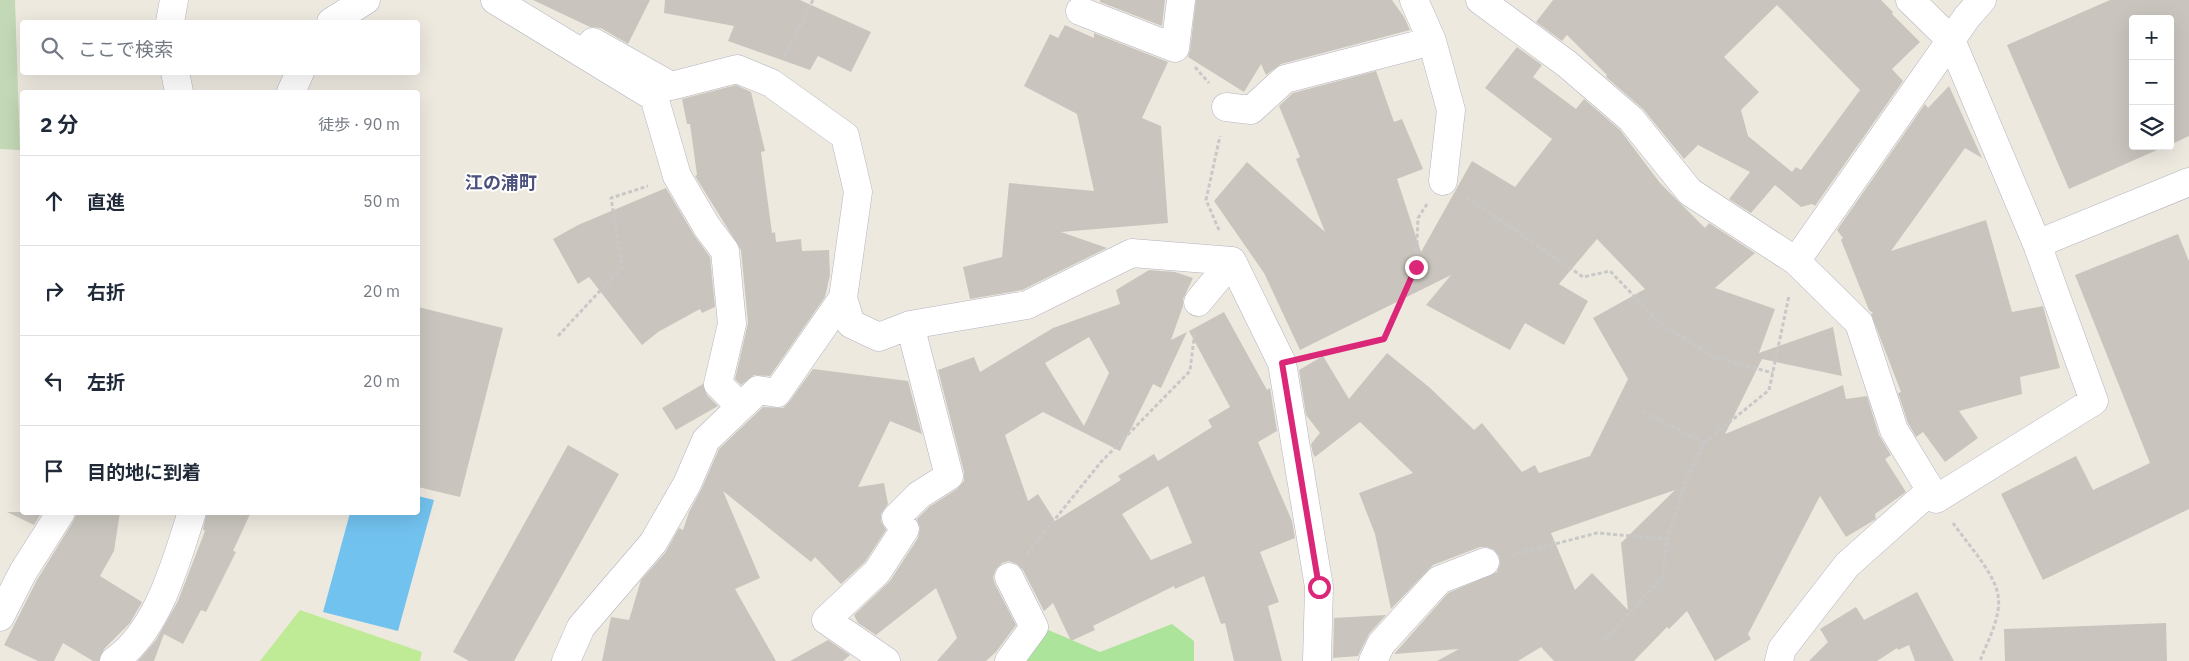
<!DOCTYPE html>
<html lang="ja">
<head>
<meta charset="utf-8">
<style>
	:root { --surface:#fff; --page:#f6f6f7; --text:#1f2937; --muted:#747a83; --line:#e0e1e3 }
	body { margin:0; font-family:"IBM Plex Sans","Noto Sans JP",sans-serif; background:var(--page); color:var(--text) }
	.controls { position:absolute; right:15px; top:15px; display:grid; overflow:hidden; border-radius:5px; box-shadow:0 5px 20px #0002 }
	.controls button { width:45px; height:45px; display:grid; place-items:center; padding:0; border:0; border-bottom:1px solid var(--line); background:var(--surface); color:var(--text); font:25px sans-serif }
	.stop { position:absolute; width:15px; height:15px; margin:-11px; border:4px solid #db2777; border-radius:50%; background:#fff }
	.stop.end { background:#db2777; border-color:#fff; box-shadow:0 1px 5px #0008 }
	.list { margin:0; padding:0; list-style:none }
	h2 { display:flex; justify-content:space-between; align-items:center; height:65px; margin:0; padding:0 20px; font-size:21px }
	h2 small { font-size:16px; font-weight:400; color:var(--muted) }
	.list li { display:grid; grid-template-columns:32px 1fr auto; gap:15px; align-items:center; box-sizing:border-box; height:90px; padding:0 20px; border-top:1px solid var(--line) }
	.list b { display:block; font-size:19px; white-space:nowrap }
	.list em { font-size:16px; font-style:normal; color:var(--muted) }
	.icon { flex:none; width:28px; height:28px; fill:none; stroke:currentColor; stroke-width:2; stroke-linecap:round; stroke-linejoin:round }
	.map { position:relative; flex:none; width:2189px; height:661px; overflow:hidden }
	.search { position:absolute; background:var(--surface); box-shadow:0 5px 20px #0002; left:20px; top:20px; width:400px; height:55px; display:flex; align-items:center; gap:12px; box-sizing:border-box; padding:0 18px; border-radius:5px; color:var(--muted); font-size:19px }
	.panel { position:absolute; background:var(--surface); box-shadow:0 5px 20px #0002; left:20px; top:90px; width:400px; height:425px; border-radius:5px }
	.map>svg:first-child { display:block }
</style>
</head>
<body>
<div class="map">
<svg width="2189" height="661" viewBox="0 0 2189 661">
	<rect width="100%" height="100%" fill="#eee9df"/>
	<path fill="#ade49b" d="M 1172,624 L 1194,641 L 1194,661 L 1024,661 L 1046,629 L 1100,652 Z"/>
	<path fill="#c3d8b6" d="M 0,0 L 15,0 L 20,150 L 0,149 Z"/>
	<path fill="#bfeb97" d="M 300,610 L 422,652 L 420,661 L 260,661 Z"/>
	<path fill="#72c2ef" d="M 418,496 L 434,500 L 398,631 L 323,612 L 350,513 L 418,512 Z"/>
	<path fill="#c9c5be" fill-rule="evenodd" d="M 533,0 L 650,0 L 628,44 L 601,28 L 590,27 Z
		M 665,0 L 800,0 L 871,32 L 851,72 L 818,56 L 810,70 L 728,41 L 734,26 L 664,13 Z
		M 1100,0 L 1165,0 L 1162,26 L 1100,2 Z
		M 1196,0 L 1392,0 L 1404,17 L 1410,30 L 1281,64 L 1266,75 L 1261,64 L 1244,92 L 1188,57 L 1190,50 Z
		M 1553,0 L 1881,0 L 1893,12 L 1892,14 L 1920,42 L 1892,69 L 1903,81 L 1815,206 L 1812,204 L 1801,207 L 1775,185 L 1751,213 L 1729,199 L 1750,172 L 1698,145 L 1684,159 L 1643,109 L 1606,77 L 1607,75 L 1567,35 L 1562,41 L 1536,22 ZM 1777,5 L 1860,90 L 1801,170 L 1796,167 L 1792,172 L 1748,136 L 1741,110 L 1759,92 L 1724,57 Z
		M 2110,0 L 2189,0 L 2189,136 L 2170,145 L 2170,19 L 2133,19 L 2133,146 L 2166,146 L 2069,189 L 2007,45 Z
		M 1065,25 L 1094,38 L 1094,33 L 1168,62 L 1142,118 L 1161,126 L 1168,223 L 1061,232 L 1107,248 L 1022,290 L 970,299 L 963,267 L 1002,257 L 1009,183 L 1094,191 L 1077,114 L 1024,86 L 1050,34 L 1058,38 Z
		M 1517,47 L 1542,65 L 1533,77 L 1576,109 L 1584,99 L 1620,130 L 1660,183 L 1705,228 L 1709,223 L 1755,253 L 1715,288 L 1775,309 L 1759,353 L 1833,327 L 1842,376 L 1762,359 L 1725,434 L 1843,385 L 1846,399 L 1867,396 L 1879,435 L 1891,455 L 1885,459 L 1906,492 L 1875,514 L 1876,519 L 1846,537 L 1820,496 L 1748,634 L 1751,639 L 1715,661 L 1687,611 L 1669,629 L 1667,627 L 1634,661 L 1554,661 L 1541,647 L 1518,661 L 1437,661 L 1459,649 L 1394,654 L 1448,593 L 1497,572 L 1500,564 L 1499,556 L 1494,550 L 1487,547 L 1480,547 L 1433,565 L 1391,609 L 1375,534 L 1359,493 L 1413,473 L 1360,422 L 1315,457 L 1313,454 L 1311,444 L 1320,433 L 1306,415 L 1299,370 L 1323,356 L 1349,399 L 1387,353 L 1429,387 L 1474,430 L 1482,423 L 1522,472 L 1535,465 L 1539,473 L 1590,456 L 1628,379 L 1593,318 L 1645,289 L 1597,239 L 1559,284 L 1588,301 L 1564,345 L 1525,323 L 1510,350 L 1426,305 L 1451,275 L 1300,350 L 1264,273 L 1214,201 L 1247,162 L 1325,232 L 1296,159 L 1300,157 L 1279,106 L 1293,93 L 1376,71 L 1394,122 L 1402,119 L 1423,169 L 1397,179 L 1421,252 L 1472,161 L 1515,187 L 1552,139 L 1485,88 ZM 1675,490 L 1621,543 L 1628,610 L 1592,573 L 1575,590 L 1551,533 Z
		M 736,85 L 751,92 L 765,151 L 761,152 L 772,233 L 775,232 L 776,242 L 801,239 L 802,251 L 829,250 L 830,275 L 825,297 L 770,376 L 754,375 L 741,385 L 735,379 L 748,323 L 741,250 L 695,176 L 697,175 L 690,124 L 687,124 L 682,99 Z
		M 1949,86 L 1982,158 L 1965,148 L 1891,251 L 1986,220 L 2012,312 L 2043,306 L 2060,368 L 2020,377 L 2022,394 L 1959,411 L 1978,438 L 1945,462 L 1923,432 L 1916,437 L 1908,423 L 1898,393 L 1901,392 L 1871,314 L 1873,313 L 1869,310 L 1841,240 L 1843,238 L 1837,230 L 1925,104 L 1928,108 Z
		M 666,188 L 694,235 L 710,257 L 715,307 L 702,313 L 700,309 L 658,332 L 642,345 L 589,277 L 578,284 L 553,239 L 578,225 Z
		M 2178,234 L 2189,261 L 2189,509 L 2043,580 L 2001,494 L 2076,456 L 2093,490 L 2150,463 L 2075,275 Z
		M 1149,270 L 1175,272 L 1193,278 L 1183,299 L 1183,306 L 1171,340 L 1187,332 L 1161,388 L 1153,384 L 1120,451 L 1043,412 L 1005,435 L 1028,501 L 1038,494 L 1055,521 L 1121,480 L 1118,476 L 1154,454 L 1158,461 L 1212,427 L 1208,420 L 1230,407 L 1189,331 L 1224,312 L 1267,390 L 1270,388 L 1277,431 L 1258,442 L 1292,521 L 1295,538 L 1260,552 L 1279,602 L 1268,606 L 1282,661 L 1234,661 L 1225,623 L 1221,624 L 1204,576 L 1175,589 L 1174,586 L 1093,626 L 1095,630 L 1071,641 L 1053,603 L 1044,611 L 1023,570 L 1017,564 L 1009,561 L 1002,563 L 996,569 L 993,577 L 995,584 L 1016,625 L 996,652 L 986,661 L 937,661 L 957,638 L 936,588 L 876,635 L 858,623 L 854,615 L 890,581 L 918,538 L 920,528 L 917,519 L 929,507 L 957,489 L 964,481 L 964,472 L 938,370 L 974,357 L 980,372 L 1053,328 L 1120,304 L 1116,290 ZM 1089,337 L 1109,373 L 1084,426 L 1045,363 ZM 1168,486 L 1192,543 L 1151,560 L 1122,514 Z
		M 418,307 L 503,328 L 460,497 L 418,487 Z
		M 813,369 L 908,381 L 922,434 L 890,421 L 858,487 L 884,483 L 888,504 L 881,514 L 881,521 L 886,530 L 865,562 L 841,584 L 815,557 L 811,562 L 723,491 L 760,578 L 735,589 L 776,661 L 602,661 L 611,617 L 629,620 L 641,580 L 665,553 L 679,528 L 683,530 L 689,512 L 701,490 L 719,449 L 763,407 L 783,408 L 789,402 Z
		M 703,384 L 707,395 L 718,406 L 676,430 L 662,408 Z
		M 568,445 L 619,474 L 514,661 L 469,661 L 453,652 Z
		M 7,512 L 42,512 L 34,525 Z
		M 77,512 L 120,512 L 114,551 L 100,576 L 142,602 L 130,623 L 104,649 L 99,661 L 93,661 L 63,643 L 54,661 L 38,661 L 4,645 L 37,580 L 74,520 Z
		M 207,512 L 251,512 L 233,551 L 236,552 L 206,612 L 201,610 L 183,644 L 164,634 L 154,661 L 138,661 L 156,640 L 178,601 L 205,531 L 203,529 Z
		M 1917,592 L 1954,661 L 1915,661 L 1909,645 L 1898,650 L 1897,648 L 1877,661 L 1809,661 L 1828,642 L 1820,629 L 1856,607 L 1864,620 Z
		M 1386,615 L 1369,634 L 1358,656 L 1333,658 L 1334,618 Z
		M 2166,623 L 2167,661 L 2005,661 L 2004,629 Z
		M 828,640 L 850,655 L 843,661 L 790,661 Z"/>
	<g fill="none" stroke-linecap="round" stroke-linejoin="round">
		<defs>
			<path id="minor" d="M 495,0 L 654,97 L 677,176 L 707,227 L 725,251 L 732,324 L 718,384 L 740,406
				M 1414,0 L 1432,41 L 1451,110 L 1443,181
				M 1480,0 L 1567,64 L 1631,119 L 1690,192 L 1796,261 L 1859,323 L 1894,430 L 1936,499 L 2094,401 L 2037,244 L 1951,40 L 1910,0
				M 1080,11 L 1175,48 L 1181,0
				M 170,22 L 174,0
				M 331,22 L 366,0
				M 175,72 L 179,92
				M 291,92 L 300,72
				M 1226,107 L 1251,110 L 1285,79 L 1432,41
				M 2037,244 L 2189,182
				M 1232,261 L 1282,363 L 1319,587 L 1317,661
				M 1796,261 L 1967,17 L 1982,0
				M 843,298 L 851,324 L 879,337 L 910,325 L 1027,305 L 1132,253 L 1232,261
				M 1198,302 L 1232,261
				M 1009,577 L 1034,627 L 1009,661
				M 0,617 L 23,572 L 61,512
				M 114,661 C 158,631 176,562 192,512
				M 566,661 L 581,627 L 653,543 L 687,484 L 706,440 L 758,390 L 777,393 L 843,298 L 858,192 L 845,136 L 771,83 L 737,69 L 671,86 L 593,42 L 584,54
				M 886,661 L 826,620 L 877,572 L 905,529 L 896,518 L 919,495 L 949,476 L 910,325
				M 1373,661 L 1381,644 L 1439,580 L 1485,562
				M 1779,661 L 1782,649 L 1847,565 L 1930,491"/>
		</defs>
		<use href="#minor" stroke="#b2b3c0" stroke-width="29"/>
		<path stroke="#c8c8c8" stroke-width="3" stroke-dasharray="4 2.5" stroke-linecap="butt" d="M 785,56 L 813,0
			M 1195,67 L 1209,83
			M 1467,197 L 1583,277 L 1610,271 L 1662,325 L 1714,357 L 1773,373
			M 1219,230 L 1206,200 L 1220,136
			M 558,336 L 622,267 L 611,198 L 648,186
			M 1312,356 L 1384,339 L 1416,267 L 1418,218 L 1427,204
			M 1643,411 L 1704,443
			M 1953,523 C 1966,542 1994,572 1998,595 C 2002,616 1987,642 1980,661
			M 1027,554 L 1101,462 L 1190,371 L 1195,330
			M 1512,555 L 1597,533 L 1667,539
			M 1604,641 L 1662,578 L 1667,539 L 1688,475 L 1704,443 L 1769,390 L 1789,296"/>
		<use href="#minor" stroke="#fff" stroke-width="28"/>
	</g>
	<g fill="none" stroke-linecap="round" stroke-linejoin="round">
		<path stroke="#db2777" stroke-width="6" d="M 1319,587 L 1282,363 L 1384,339 L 1416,267"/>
	</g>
	<g text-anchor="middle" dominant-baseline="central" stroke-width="4" stroke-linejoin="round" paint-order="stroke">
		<g font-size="18" font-weight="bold" fill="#4c507d" stroke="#fff">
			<text x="501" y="182">江の浦町</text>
		</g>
	</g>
</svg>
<div class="controls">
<button>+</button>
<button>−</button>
<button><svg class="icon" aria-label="layers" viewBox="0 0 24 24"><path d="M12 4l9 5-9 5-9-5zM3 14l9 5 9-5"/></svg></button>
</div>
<div class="stop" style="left:1319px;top:587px"></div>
<div class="stop end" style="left:1416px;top:267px"></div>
<div class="search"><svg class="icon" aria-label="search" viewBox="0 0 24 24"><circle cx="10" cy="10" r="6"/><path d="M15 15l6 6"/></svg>ここで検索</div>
<section class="panel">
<h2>2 分<small>徒歩 · 90 m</small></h2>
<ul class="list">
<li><svg class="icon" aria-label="ahead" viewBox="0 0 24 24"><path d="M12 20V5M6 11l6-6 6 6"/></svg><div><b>直進</b></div><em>50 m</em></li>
<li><svg class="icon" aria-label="right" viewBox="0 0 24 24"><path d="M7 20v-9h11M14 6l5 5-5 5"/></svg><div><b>右折</b></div><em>20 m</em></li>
<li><svg class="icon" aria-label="left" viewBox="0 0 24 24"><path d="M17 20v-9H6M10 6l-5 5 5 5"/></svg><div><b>左折</b></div><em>20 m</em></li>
<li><svg class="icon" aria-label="arrive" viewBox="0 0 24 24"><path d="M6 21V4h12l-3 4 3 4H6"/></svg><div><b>目的地に到着</b></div></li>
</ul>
</section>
</div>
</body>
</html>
